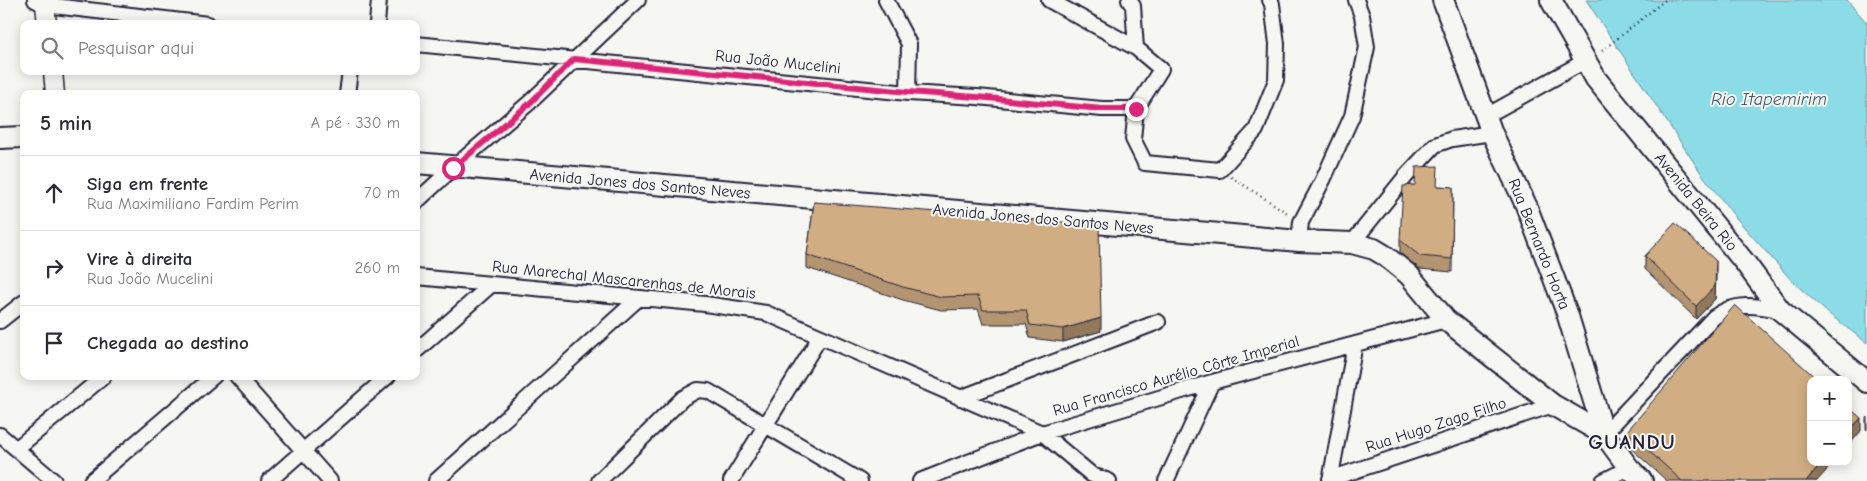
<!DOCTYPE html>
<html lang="pt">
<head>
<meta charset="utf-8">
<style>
	:root { --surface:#fff; --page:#f7f7f7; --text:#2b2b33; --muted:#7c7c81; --line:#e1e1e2 }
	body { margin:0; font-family:"Comic Neue",sans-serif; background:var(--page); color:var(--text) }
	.controls { position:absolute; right:15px; bottom:15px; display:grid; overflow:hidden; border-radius:10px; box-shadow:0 2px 12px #0003 }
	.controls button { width:45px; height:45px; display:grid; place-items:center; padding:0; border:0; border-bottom:1px solid var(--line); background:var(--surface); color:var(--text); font:25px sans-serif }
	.stop { position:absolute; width:15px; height:15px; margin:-11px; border:4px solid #db2777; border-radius:50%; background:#fff }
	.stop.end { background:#db2777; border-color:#fff; box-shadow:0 1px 5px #0008 }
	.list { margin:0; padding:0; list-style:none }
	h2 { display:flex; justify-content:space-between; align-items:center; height:65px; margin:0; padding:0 20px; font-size:21px }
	h2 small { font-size:16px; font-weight:400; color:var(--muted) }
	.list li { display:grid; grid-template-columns:32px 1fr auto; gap:15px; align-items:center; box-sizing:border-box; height:75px; padding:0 20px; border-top:1px solid var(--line) }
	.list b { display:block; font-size:19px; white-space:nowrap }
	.list p { margin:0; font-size:16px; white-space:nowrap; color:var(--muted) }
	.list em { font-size:16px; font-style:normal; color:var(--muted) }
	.icon { flex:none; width:28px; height:28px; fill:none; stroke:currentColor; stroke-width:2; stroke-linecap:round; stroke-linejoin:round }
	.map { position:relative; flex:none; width:1867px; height:481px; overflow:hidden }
	.search { position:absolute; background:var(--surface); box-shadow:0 2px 12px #0003; left:20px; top:20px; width:400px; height:55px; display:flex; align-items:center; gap:12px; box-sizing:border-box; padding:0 18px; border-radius:10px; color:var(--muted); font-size:19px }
	.panel { position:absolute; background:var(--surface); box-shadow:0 2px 12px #0003; left:20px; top:90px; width:400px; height:290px; border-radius:10px }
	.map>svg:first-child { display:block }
</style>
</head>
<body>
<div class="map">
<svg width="1867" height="481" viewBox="0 0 1867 481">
	<rect width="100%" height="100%" fill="#f6f6f2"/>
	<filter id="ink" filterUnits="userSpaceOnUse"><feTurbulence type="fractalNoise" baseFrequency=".02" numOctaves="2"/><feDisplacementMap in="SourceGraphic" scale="10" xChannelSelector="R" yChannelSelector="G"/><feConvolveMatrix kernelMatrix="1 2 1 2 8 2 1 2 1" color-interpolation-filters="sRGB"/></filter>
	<g filter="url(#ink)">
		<path fill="#8bdce7" stroke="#6192a2" d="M 1586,0 L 1847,0 L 1867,23 L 1867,343 L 1829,314 L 1793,282 L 1736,218 L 1701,173 Z"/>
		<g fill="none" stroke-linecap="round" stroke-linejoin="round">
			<defs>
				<path id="minor" d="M 35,0 L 45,5 L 208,24
					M 886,0 L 909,44 L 908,93
					M 1049,0 L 1136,48
					M 1129,0 L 1133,6 L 1136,48 L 1161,69 L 1136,109 L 1133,139 L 1145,163 L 1220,170 L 1256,130 L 1276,80 L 1277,44 L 1272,4 L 1270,0
					M 377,24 L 379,0
					M 416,44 L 908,93 L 977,97 L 1102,109 L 1136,109
					M 347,94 L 350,71
					M 1486,116 L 1585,61
					M 416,202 L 453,168 L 529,103 L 638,0
					M 1299,241 L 1301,222 L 1323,180 L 1352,116 L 1367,47 L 1362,16 L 1356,0
					M 1352,243 L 1406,176 L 1435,145 L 1452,139 L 1492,133
					M 416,277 L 705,304 L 766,313 L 1042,433 L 1092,475 L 1109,481
					M 0,321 L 24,302
					M 416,351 L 492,284
					M 237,376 L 330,481
					M 960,398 L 1158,322
					M 1604,434 L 1714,317 C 1735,302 1755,305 1780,310
					M 0,435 L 54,481
					M 17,448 L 104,376
					M 1330,479 L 1553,405
					M 91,481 L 214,376
					M 269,481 L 388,376
					M 436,481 L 639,298
					M 599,481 L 683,398 L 698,390 L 708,391 L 860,481
					M 731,481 L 820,337
					M 920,481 L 1042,433 L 1212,382 L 1446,320
					M 1166,481 L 1212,382
					M 1330,481 L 1355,344
					M 1603,481 L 1629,468"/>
				<path id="tertiary" d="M 47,24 L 45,5 L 49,0
					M 53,71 L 55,94"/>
				<path id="secondary" d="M 1443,0 L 1492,133 L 1526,205 L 1567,313 L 1604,434 L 1629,468 L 1642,481
					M 1551,0 L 1596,79 L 1746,264 L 1780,310 L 1867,382
					M 0,138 L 24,137
					M 416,163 L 1299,241 L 1352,243 L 1374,249 L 1384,255 L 1409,275 L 1446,320 L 1553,405 L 1604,434"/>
			</defs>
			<use href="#minor" stroke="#22223b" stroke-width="18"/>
			<use href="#tertiary" stroke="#22223b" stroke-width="21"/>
			<use href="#secondary" stroke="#22223b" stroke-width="24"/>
			<path stroke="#22223b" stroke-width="2.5" stroke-dasharray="1 4" stroke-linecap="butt" d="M 1602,51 L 1665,0
				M 1231,177 L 1289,214"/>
			<use href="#minor" stroke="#f6f6f2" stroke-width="14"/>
			<use href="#tertiary" stroke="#f6f6f2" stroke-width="18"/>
			<use href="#secondary" stroke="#f6f6f2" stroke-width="20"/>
		</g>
		<path fill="#b49571" stroke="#22223b" d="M 1437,186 L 1453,187 L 1452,272 L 1420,269 L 1400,253 L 1400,240 Z
			M 814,202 L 1101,331 L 1063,342 L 1030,338 L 1026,324 L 983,324 L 978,309 L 941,310 L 903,300 L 807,268 L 807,255 Z
			M 1645,256 L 1716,274 L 1715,299 L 1696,319 L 1645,269 Z
			M 1867,417 L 1867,430 L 1866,429 L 1866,418 Z
			M 1627,431 L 1817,481 L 1667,481 L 1627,445 Z"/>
		<path fill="#92795c" stroke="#22223b" d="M 1716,261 L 1716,274 L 1715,299 L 1696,319 L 1696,306 Z
			M 1101,318 L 1101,331 L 1063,342 L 1063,329 Z
			M 1861,418 L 1861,431 L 1848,446 L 1848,432 Z
			M 1822,462 L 1834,462 L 1817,481 L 1806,481 Z"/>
		<path fill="#d1ad83" stroke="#22223b" d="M 1438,166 L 1437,186 L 1453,187 L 1452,259 L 1420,256 L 1400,240 L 1403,186 L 1415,185 L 1416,167 Z
			M 814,202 L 1099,225 L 1101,318 L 1063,329 L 1030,325 L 1026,310 L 983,310 L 978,296 L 941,297 L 903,287 L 807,255 Z
			M 1675,223 L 1716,261 L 1715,286 L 1696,306 L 1645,256 Z
			M 1735,305 L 1818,380 L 1811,380 L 1811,462 L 1822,462 L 1806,481 L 1682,481 L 1627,431 Z
			M 1848,407 L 1861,418 L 1848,432 Z"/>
	</g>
	<g fill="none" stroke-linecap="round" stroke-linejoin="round" filter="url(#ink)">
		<path stroke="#db2777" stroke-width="6" d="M 453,168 L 529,104 L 574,59 L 908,92 L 977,97 L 1102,109 L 1136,109"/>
	</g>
	<g text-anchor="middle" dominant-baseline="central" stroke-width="4" stroke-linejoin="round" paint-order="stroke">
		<g font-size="16" fill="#22223b" stroke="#f6f6f2">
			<text transform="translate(778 62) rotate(6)">Rua João Mucelini</text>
			<text transform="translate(640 184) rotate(5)">Avenida Jones dos Santos Neves</text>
			<text transform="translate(1696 202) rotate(51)">Avenida Beira Rio</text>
			<text transform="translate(1043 219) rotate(5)">Avenida Jones dos Santos Neves</text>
			<text transform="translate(1539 244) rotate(68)">Rua Bernardo Horta</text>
			<text transform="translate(624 280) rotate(6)">Rua Marechal Mascarenhas de Morais</text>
			<text transform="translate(1176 376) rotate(-16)">Rua Francisco Aurélio Côrte Imperial</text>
			<text transform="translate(1436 425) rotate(-18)">Rua Hugo Zago Filho</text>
		</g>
		<g font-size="18" font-style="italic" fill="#425a6f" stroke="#f6f6f2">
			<text x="1769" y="99">Rio Itapemirim</text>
		</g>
		<g font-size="21" font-weight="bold" letter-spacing="1" fill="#22223b" stroke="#f6f6f2">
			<text x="1632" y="442">GUANDU</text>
		</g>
	</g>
</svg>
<div class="controls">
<button>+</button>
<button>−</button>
</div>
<div class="stop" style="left:453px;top:168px"></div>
<div class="stop end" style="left:1136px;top:109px"></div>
<div class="search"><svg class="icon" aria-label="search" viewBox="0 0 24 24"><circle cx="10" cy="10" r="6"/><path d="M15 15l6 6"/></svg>Pesquisar aqui</div>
<section class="panel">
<h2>5 min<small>A pé · 330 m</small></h2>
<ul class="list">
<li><svg class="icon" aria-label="ahead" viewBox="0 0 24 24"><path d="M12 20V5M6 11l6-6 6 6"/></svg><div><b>Siga em frente</b><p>Rua Maximiliano Fardim Perim</p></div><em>70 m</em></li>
<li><svg class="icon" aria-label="right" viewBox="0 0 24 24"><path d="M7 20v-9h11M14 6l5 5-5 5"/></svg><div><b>Vire à direita</b><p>Rua João Mucelini</p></div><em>260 m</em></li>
<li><svg class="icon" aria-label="arrive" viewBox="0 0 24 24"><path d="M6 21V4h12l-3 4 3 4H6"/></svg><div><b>Chegada ao destino</b></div></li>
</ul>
</section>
</div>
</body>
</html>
